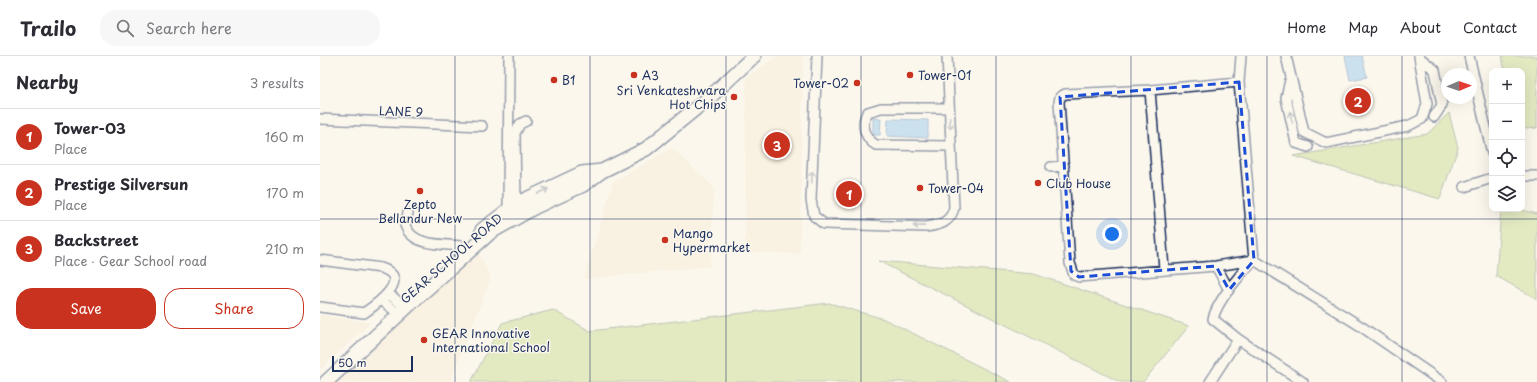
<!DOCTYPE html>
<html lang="en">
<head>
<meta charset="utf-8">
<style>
	:root { --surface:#fff; --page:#f7f7f7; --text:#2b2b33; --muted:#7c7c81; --line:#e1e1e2; --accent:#c8321e }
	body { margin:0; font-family:"Playpen Sans",sans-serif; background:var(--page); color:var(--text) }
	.controls { position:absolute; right:12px; top:12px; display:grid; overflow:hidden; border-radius:8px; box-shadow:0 4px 16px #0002 }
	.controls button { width:36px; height:36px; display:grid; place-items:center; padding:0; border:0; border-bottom:1px solid var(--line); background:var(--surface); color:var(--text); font:20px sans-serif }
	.compass { position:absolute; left:1121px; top:12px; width:36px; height:36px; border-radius:50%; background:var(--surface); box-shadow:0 4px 16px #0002; rotate:88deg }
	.scale { position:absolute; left:12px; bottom:10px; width:81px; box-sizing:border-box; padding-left:4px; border:2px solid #1b2f5e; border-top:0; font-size:11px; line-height:14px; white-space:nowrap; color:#1b2f5e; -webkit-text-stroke:3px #fbf7ec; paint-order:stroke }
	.you { position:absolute; left:792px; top:178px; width:14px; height:14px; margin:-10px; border:3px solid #fff; border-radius:50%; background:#1a73e8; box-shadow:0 0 0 6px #1a73e833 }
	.badge { display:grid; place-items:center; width:26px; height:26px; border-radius:50%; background:var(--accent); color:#fff; font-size:13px; font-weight:700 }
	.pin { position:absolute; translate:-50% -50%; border:2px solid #fff; box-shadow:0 1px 4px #0006 }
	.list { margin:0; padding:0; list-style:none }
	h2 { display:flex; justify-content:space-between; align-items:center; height:52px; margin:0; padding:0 16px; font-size:17px }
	h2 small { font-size:13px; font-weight:400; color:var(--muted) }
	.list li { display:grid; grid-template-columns:26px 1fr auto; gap:12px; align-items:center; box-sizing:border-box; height:56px; padding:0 16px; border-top:1px solid var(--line) }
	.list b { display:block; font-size:15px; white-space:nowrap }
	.list p { margin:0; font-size:13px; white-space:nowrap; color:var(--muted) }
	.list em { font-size:13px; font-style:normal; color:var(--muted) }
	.actions { display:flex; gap:8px; padding:12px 16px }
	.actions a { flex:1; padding:9px 0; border:1px solid var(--accent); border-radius:16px; text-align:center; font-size:14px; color:var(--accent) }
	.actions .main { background:var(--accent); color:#fff }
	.icon { flex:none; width:22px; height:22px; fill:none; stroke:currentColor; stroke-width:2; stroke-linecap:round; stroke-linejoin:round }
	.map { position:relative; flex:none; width:1217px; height:326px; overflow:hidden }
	header { display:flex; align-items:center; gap:24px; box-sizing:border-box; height:56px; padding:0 20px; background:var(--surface); border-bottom:1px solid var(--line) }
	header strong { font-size:19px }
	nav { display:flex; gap:22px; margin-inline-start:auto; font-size:14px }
	.search { width:280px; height:36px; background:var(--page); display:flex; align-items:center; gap:10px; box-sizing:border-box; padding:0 14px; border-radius:16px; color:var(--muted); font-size:15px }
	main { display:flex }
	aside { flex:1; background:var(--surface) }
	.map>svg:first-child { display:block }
</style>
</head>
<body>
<header>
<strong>Trailo</strong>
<div class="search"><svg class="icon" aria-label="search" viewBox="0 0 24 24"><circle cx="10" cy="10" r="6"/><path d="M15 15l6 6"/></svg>Search here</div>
<nav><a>Home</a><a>Map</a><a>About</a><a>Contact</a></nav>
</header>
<main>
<aside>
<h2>Nearby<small>3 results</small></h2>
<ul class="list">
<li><span class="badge">1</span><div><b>Tower-03</b><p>Place</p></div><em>160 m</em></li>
<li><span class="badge">2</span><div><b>Prestige Silversun</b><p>Place</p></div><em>170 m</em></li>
<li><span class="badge">3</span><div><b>Backstreet</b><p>Place · Gear School road</p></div><em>210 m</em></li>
</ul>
<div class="actions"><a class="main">Save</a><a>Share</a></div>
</aside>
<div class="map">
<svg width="1217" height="326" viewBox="0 0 1217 326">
	<rect width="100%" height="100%" fill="#fbf7ec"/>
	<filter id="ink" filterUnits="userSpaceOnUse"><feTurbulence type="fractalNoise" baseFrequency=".025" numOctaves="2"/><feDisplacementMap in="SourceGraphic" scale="8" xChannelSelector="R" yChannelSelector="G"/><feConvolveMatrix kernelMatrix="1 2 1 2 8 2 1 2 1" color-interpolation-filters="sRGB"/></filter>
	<g filter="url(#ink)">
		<path fill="#f5e9d3" d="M 457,0 L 483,0 L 480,198 L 425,196 L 426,22 Z
			M 352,92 L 394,131 L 390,210 L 264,223 L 293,126 Z
			M 159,198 L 171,222 L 130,326 L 18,326 L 105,242 Z
			M 0,259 L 50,267 L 0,314 Z"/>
		<path fill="#c6d88d" stroke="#708476" d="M 1182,0 L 1217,0 L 1217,72 L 1202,73 L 1202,15 L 1185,15 Z
			M 1129,57 L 1138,92 L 1120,143 L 973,100 L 1107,78 Z
			M 1181,153 L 1198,153 L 1217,158 L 1217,243 L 1176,220 Z
			M 558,205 L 714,218 L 869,270 L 823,326 L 800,326 Z
			M 509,247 L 564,263 L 691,326 L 151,326 L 182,267 L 233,254 L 270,275 Z"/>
		<path fill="#93c5ef" stroke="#6389b5" d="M 1025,0 L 1042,0 L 1047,21 L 1030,24 Z
			M 553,62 L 561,63 L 560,79 L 553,79 Z
			M 568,63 L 608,64 L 608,82 L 567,80 Z"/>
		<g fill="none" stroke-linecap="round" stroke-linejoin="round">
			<defs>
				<path id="street" d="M 497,0 L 491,144 L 494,160 L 504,168 L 606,171 C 620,169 630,167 634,152 L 627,0
					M 966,0 L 984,76 L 1006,87 L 1088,70 L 1102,63 L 1107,48 L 1099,0
					M 1149,0 L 1172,97
					M 1100,2 L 1115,14 L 1122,49 L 1114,61
					M 970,24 L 966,42 L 976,87 L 988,91
					M 919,26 L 934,204 L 896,210 L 759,221 L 754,219 L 750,207 L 739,46 L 740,41 L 745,38 L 830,34 L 919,26 L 921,0
					M 830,34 L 844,213
					M 628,52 L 561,52 L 548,56 C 540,67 545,83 556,89 L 631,90
					M 0,63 L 162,70
					M 731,111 L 744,110
					M 1202,120 L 1217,120
					M 1144,131 L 1172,122
					M 196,148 L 195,77 L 200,68 L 206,65
					M 188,153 L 189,0
					M 88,157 L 85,169 C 92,191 124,188 143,190
					M 0,204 L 61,212 C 93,222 57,248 44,257 L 0,251
					M 896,210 L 909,234
					M 68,237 L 86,252
					M 61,244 L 79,258
					M 890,326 L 918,283
					M 983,326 L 918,283 L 893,263 C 897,245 921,217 934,204 L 1042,271 L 1122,326"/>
				<path id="secondary" d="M 162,174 L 196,148 L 262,117 L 282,115
					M 6,326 L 100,239 L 171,176 L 215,151 L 263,129 L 282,115 L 326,93 L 391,40 L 434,0"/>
			</defs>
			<use href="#street" stroke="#1b2f5e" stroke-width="12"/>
			<use href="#secondary" stroke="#1b2f5e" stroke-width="16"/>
			<use href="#street" stroke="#fbf7ec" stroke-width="9"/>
			<use href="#secondary" stroke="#fbf7ec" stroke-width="13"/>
		</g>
		<defs><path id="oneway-shaft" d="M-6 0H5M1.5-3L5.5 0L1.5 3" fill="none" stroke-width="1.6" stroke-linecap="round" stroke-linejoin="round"/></defs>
		<g stroke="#8b93a5">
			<use href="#oneway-shaft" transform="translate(971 61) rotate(-103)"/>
			<use href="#oneway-shaft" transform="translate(630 67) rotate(86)"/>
			<use href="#oneway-shaft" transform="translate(492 121) rotate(-88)"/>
			<use href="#oneway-shaft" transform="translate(223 135) rotate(-25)"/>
			<use href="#oneway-shaft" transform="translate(599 170) rotate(-179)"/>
		</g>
	</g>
	<path d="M0 0H1217V326H0ZM 919,26 L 934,204 L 909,234 L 896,210 L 759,221 L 751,215 L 740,41 Z" fill="#fbf7ec" fill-opacity=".55" fill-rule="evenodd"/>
	<path fill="none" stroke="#1d4ed8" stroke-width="3" stroke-dasharray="8 5" stroke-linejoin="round" d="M 919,26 L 934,204 L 909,234 L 896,210 L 759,221 L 751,215 L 740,41 Z"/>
	<path fill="none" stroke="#1b2f5e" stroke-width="1" stroke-opacity="0.55" d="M 135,0 L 135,326M 270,0 L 270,326M 406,0 L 406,326M 541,0 L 541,326M 676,0 L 676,326M 811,0 L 811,326M 947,0 L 947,326M 1082,0 L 1082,326M 0,163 L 1217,163"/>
	<g fill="#c8321e" stroke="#fbf7ec" stroke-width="1.5">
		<circle cx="314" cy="19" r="4"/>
		<circle cx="590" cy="19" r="4"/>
		<circle cx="234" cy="24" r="4"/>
		<circle cx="537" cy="27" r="4"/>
		<circle cx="414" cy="41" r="4"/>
		<circle cx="718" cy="127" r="4"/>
		<circle cx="600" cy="132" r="4"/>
		<circle cx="100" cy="135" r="4"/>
		<circle cx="345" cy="184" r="4"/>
		<circle cx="104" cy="284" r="4"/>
	</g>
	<g text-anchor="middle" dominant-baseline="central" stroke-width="3" stroke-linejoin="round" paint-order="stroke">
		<g font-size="12" fill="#1b2f5e" stroke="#fbf7ec" text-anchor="start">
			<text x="322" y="19">A3</text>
			<text x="598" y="19">Tower-01</text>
			<text x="242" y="24">B1</text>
			<text x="529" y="27" text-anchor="end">Tower-02</text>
			<text x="406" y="34" text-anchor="end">Sri Venkateshwara<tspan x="406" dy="14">Hot Chips</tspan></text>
			<text x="726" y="127">Club House</text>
			<text x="608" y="132">Tower-04</text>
			<text x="100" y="148" text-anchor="middle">Zepto<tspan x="100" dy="14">Bellandur New</tspan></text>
			<text x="353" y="177">Mango<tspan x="353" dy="14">Hypermarket</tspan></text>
			<text x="112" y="277">GEAR Innovative<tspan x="112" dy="14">International School</tspan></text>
		</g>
		<g font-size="12" fill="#1b2f5e" stroke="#fbf7ec">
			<text transform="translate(81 55) rotate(2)">LANE 9</text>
			<text transform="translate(131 202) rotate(-41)">GEAR SCHOOL ROAD</text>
		</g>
	</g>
</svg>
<div class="controls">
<button>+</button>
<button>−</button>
<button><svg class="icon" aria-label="locate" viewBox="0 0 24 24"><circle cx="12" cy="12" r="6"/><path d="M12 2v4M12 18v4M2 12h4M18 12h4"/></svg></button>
<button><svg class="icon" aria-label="layers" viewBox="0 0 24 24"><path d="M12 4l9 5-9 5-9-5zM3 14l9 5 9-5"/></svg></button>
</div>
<svg class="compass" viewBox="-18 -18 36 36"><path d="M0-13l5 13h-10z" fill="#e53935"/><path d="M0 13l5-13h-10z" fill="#7c7c81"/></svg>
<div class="scale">50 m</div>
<div class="you"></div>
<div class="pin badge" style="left:529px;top:138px">1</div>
<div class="pin badge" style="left:1038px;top:45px">2</div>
<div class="pin badge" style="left:457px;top:89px">3</div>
</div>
</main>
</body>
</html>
